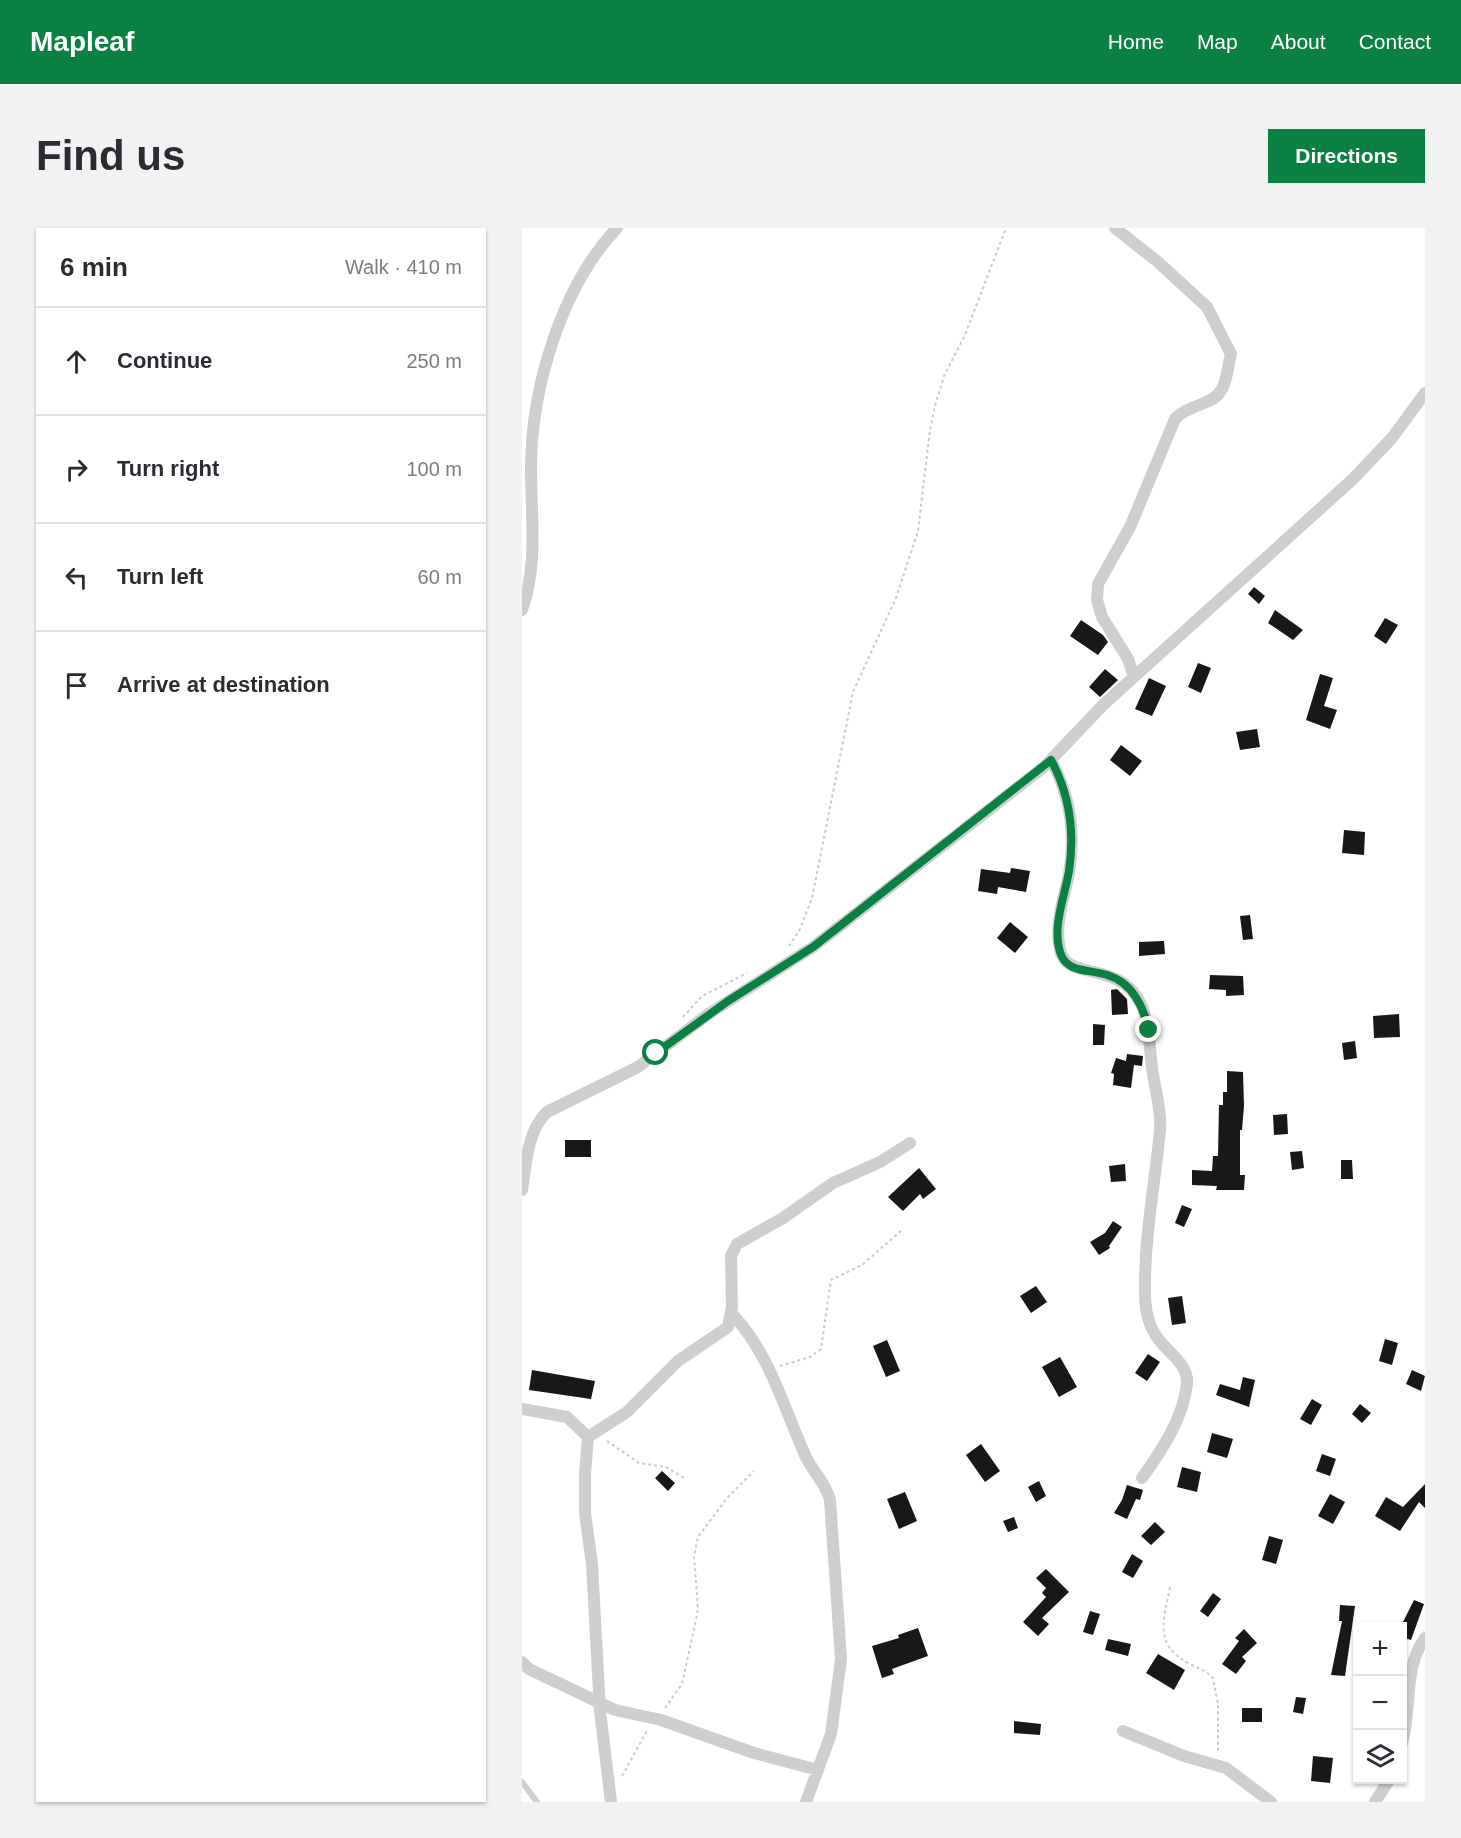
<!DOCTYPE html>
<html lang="en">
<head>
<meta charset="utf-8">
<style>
	:root { --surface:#fff; --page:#f2f2f3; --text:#2b2b33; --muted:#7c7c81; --line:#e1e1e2; --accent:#0b8043 }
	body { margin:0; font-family:Arial,sans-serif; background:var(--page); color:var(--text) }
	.controls { position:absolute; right:18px; bottom:18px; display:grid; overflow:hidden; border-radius:0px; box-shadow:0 2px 4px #0004 }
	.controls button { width:54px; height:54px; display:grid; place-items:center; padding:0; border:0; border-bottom:2px solid var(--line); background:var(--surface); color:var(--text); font:30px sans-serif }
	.stop { position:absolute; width:18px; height:18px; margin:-14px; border:4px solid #0b8043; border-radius:50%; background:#fff }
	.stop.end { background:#0b8043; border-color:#fff; box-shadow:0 2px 6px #0008 }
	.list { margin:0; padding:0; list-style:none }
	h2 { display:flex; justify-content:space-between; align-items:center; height:78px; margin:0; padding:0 24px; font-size:26px }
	h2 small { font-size:20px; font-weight:400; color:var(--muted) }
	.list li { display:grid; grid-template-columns:39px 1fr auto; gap:18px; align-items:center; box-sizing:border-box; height:108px; padding:0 24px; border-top:2px solid var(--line) }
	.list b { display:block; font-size:22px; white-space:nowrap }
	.list em { font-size:20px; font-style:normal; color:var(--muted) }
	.icon { flex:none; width:33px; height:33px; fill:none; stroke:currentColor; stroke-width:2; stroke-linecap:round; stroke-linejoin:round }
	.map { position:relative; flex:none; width:903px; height:1574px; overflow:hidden; border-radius:0px }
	header { display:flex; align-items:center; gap:36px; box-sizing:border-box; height:84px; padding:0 30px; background:var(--accent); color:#fff }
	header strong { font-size:28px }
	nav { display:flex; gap:33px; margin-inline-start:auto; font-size:21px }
	.intro { display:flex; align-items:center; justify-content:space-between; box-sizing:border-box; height:144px; padding:0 36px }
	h1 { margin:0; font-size:42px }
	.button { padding:15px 27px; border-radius:0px; background:var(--accent); color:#fff; font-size:21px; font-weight:700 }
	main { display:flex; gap:36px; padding:0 36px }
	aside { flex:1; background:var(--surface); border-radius:0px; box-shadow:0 2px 4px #0004 }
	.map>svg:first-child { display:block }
</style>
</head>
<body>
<header>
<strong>Mapleaf</strong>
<nav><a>Home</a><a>Map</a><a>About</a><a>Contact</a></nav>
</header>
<div class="intro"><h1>Find us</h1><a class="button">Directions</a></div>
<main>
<aside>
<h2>6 min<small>Walk · 410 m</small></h2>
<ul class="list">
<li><svg class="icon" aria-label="ahead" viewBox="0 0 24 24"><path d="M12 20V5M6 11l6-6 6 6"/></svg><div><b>Continue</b></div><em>250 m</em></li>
<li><svg class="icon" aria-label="right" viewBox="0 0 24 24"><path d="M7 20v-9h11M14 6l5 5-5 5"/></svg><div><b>Turn right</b></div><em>100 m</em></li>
<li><svg class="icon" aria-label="left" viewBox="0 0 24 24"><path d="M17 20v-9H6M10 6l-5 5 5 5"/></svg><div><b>Turn left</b></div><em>60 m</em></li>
<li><svg class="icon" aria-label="arrive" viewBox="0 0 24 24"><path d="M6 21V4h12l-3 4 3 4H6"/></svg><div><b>Arrive at destination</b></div></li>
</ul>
</aside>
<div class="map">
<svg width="903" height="1574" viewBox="0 0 903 1574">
	<rect width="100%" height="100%" fill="#fff"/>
	<path fill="#181818" d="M 732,359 L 743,368 L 737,376 L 726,366 Z
		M 753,382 L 781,402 L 771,412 L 746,395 Z
		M 863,390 L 876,397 L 864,416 L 852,408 Z
		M 559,392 L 581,407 L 586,414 L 576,427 L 548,408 Z
		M 676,435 L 689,440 L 679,465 L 666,459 Z
		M 583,441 L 596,452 L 578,469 L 567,459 Z
		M 798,446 L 811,450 L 802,478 L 815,482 L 808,501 L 784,492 Z
		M 627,450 L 644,458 L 630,488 L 613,481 Z
		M 735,501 L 738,519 L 718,522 L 714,504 Z
		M 599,517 L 620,533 L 608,548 L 588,532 Z
		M 822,602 L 843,604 L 842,627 L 820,625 Z
		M 489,640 L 508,643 L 504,664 L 476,659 L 475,666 L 456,663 L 459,641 L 488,645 Z
		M 728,687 L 731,711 L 721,712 L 718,688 Z
		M 488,694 L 506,709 L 493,725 L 475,710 Z
		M 642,713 L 643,726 L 617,728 L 617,714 Z
		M 688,747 L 721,748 L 722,767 L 704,768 L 704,762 L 687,761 Z
		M 595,761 L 605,771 L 606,786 L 590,787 L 589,762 Z
		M 877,786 L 878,809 L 852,810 L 851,788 Z
		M 571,796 L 583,797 L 582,817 L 571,817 Z
		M 833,813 L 835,830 L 822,832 L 820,815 Z
		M 605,826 L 621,828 L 620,838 L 612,837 L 609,860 L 591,857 L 592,846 L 589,845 L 594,830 L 604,833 Z
		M 705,843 L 721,844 L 722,878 L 720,902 L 718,902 L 718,947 L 723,947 L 722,962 L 694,962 L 695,958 L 670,957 L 670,942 L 690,943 L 691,928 L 696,928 L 697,877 L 701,877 L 701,864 L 705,864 Z
		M 765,886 L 766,906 L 752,907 L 751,887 Z
		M 43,912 L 69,912 L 69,929 L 43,929 Z
		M 780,923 L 782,940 L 770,942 L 768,924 Z
		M 819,932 L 830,932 L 831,951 L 819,951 Z
		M 603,936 L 604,953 L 589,954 L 587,938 Z
		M 397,940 L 414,961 L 401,971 L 398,966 L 381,983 L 366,969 Z
		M 660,977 L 670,981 L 662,999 L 653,995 Z
		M 591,993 L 600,999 L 587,1018 L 588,1020 L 577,1027 L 568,1014 L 583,1005 Z
		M 514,1058 L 525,1074 L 509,1085 L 498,1068 Z
		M 660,1068 L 664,1095 L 650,1097 L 646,1070 Z
		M 863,1111 L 876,1115 L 870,1137 L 857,1133 Z
		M 365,1112 L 378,1143 L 364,1149 L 351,1118 Z
		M 626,1126 L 638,1134 L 625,1153 L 613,1145 Z
		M 538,1129 L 555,1159 L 537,1169 L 520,1139 Z
		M 10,1142 L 73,1153 L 69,1171 L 7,1162 Z
		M 890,1142 L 903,1148 L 899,1163 L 884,1156 Z
		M 721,1149 L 733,1152 L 727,1179 L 694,1167 L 698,1156 L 718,1162 Z
		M 790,1171 L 800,1177 L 789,1197 L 778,1191 Z
		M 838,1176 L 849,1185 L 840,1195 L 830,1186 Z
		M 690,1205 L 711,1211 L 705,1230 L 685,1224 Z
		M 459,1216 L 478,1243 L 463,1254 L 444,1227 Z
		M 800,1226 L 814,1231 L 808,1248 L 794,1243 Z
		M 660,1239 L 679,1244 L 675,1264 L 655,1259 Z
		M 140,1243 L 153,1255 L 146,1263 L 133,1250 Z
		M 517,1253 L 524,1268 L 514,1274 L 506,1259 Z
		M 903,1256 L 903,1280 L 897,1274 L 878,1303 L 853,1288 L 864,1269 L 881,1279 Z
		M 605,1257 L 621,1262 L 618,1272 L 614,1271 L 605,1291 L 592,1285 L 600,1272 Z
		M 383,1264 L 395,1293 L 377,1301 L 365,1271 Z
		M 808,1266 L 823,1274 L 811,1296 L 796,1288 Z
		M 492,1289 L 496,1300 L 486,1304 L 481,1293 Z
		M 633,1294 L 643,1304 L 629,1317 L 619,1308 Z
		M 747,1308 L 761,1312 L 754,1336 L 740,1332 Z
		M 610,1326 L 621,1333 L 611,1350 L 600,1344 Z
		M 524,1341 L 547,1364 L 520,1390 L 527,1396 L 516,1408 L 501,1394 L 524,1369 L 520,1365 L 524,1360 L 514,1350 Z
		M 691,1365 L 699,1371 L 686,1389 L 678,1383 Z
		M 892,1372 L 902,1376 L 889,1412 L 880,1409 L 880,1396 Z
		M 818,1377 L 833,1378 L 823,1448 L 809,1447 L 820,1393 L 817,1393 Z
		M 568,1383 L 578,1386 L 571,1407 L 561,1404 Z
		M 396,1400 L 406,1428 L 370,1441 L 372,1446 L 360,1450 L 350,1418 L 377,1410 L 376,1407 Z
		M 722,1401 L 735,1415 L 720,1429 L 724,1433 L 714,1446 L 700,1436 L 717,1413 L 713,1410 Z
		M 586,1411 L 609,1416 L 606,1428 L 583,1422 Z
		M 636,1426 L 663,1442 L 652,1462 L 624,1445 Z
		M 774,1469 L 784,1470 L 781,1486 L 771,1484 Z
		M 720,1480 L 740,1480 L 740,1494 L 720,1494 Z
		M 492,1493 L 519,1496 L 518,1507 L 492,1505 Z
		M 791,1528 L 811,1530 L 808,1555 L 789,1553 Z"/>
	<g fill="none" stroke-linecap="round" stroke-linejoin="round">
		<path stroke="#cbcbcb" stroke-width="2" stroke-dasharray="3 3" stroke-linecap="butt" d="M 267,718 L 278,701 L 290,670 L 331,464 L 374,370 L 396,303 L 408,202 L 413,178 L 422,148 L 443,107 L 484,0
			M 161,789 L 180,768 L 225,745
			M 258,1138 L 288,1129 L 299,1121 L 309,1052 L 340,1037 L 380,1002
			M 85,1213 L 117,1235 L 144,1239 L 162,1250
			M 648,1359 C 642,1391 631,1416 666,1435 C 675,1440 684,1442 691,1450 L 696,1476 L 696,1525
			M 143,1480 L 160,1456 L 174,1392 L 176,1381 L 172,1328 L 176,1309 L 205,1270 L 232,1243
			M 100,1548 L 126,1501"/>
		<path stroke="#cecece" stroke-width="6" d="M 0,1554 L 15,1574"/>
		<path stroke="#cecece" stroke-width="12" d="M 593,0 L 636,34 L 685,79 L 709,126 C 706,137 705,155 698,164 C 690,177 665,177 653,191 L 608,299 L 576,356 L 575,372 L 580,389 L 606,431 L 612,449
			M 0,382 C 16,338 9,288 9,241 C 9,161 39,59 95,0
			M 529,532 C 548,567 554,605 547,646 C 542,670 532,697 538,722 C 545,754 597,731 619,776 C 628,796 627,818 630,839 C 632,859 640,881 638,902 C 633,956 622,1010 623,1065 C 623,1081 626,1098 637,1112 C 647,1125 667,1137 665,1156 C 661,1191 640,1222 620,1250
			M 0,962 C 4,937 5,903 25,884 L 116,839 L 188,785 L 291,719 L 523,538 L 581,477 L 831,251 L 870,210 L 903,165
			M 210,1086 C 247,1124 262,1180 283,1227 C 290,1243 304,1255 308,1272 L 319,1431 L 309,1506 L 284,1574
			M 0,1181 L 45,1189 L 66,1209 L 63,1246 L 63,1285 L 70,1336 L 78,1483 L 89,1574
			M 66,1209 L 105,1184 L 156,1133 L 206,1099 L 210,1079 L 209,1028 L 215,1016 L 261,990 L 311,955 L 358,934 L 388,915
			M 0,1434 L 7,1441 L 93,1482 L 139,1492 L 232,1525 L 296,1542
			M 601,1503 L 662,1528 L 704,1540 L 749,1574
			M 880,1515 C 890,1480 881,1440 903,1410
			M 853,1574 L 867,1552"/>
	</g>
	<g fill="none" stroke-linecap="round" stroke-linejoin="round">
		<path stroke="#0b8043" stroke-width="8" d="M 134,825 L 206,773 L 291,719 L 529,532 C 548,567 553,603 547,643 C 543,668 528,703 540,729 C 555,758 607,721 627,802"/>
	</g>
</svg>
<div class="controls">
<button>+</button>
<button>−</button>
<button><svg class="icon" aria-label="layers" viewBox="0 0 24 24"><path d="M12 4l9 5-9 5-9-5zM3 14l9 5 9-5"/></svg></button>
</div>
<div class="stop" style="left:134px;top:825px"></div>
<div class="stop end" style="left:627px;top:802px"></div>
</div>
</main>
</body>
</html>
